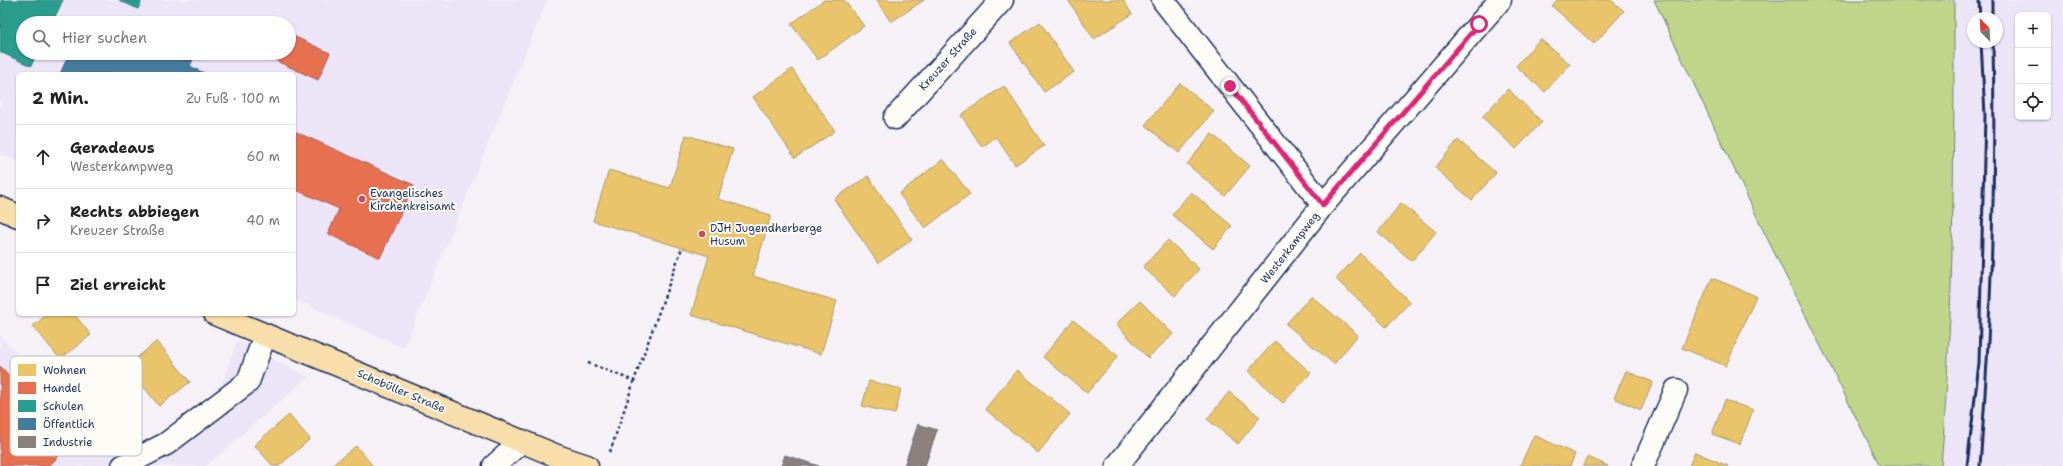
<!DOCTYPE html>
<html lang="de">
<head>
<meta charset="utf-8">
<style>
	:root { --surface:#fff; --page:#f2f2f2; --text:#222; --muted:#767676; --line:#e0e0e0 }
	body { margin:0; font-family:"Shantell Sans",sans-serif; background:var(--page); color:var(--text) }
	.controls { position:absolute; right:12px; top:12px; display:grid; overflow:hidden; border-radius:6px; box-shadow:0 1px 3px #0004 }
	.controls button { width:36px; height:36px; display:grid; place-items:center; padding:0; border:0; border-bottom:1px solid var(--line); background:var(--surface); color:var(--text); font:20px sans-serif }
	.compass { position:absolute; left:1967px; top:12px; width:36px; height:36px; border-radius:50%; background:var(--surface); box-shadow:0 1px 3px #0004; rotate:336deg }
	.stop { position:absolute; width:12px; height:12px; margin:-9px; border:3px solid #db2777; border-radius:50%; background:#fff }
	.stop.end { background:#db2777; border-color:#fff; box-shadow:0 1px 4px #0008 }
	.list { margin:0; padding:0; list-style:none }
	h2 { display:flex; justify-content:space-between; align-items:center; height:52px; margin:0; padding:0 16px; font-size:17px }
	h2 small { font-size:13px; font-weight:400; color:var(--muted) }
	.list li { display:grid; grid-template-columns:26px 1fr auto; gap:12px; align-items:center; box-sizing:border-box; height:64px; padding:0 16px; border-top:1px solid var(--line) }
	.list b { display:block; font-size:15px; white-space:nowrap }
	.list p { margin:0; font-size:13px; white-space:nowrap; color:var(--muted) }
	.list em { font-size:13px; font-style:normal; color:var(--muted) }
	.icon { flex:none; width:22px; height:22px; fill:none; stroke:currentColor; stroke-width:2; stroke-linecap:round; stroke-linejoin:round }
	.map { position:relative; flex:none; width:2063px; height:466px; overflow:hidden }
	.search { position:absolute; background:var(--surface); box-shadow:0 1px 3px #0004; left:16px; top:16px; width:280px; height:44px; display:flex; align-items:center; gap:10px; box-sizing:border-box; padding:0 14px; border-radius:22px; color:var(--muted); font-size:15px }
	.panel { position:absolute; background:var(--surface); box-shadow:0 1px 3px #0004; left:16px; top:72px; width:280px; height:244px; border-radius:6px }
	.map>svg:first-child { display:block }
</style>
</head>
<body>
<div class="map">
<svg width="2063" height="466" viewBox="0 0 2063 466">
	<rect width="100%" height="100%" fill="#f5f1f7"/>
	<filter id="ink" filterUnits="userSpaceOnUse"><feTurbulence type="fractalNoise" baseFrequency=".025" numOctaves="2"/><feDisplacementMap in="SourceGraphic" scale="8" xChannelSelector="R" yChannelSelector="G"/><feConvolveMatrix kernelMatrix="1 2 1 2 8 2 1 2 1" color-interpolation-filters="sRGB"/></filter>
	<g filter="url(#ink)">
		<path fill="#ece4f7" fill-rule="evenodd" d="M 0,0 L 547,0 L 404,348 L 294,299 L 294,74 L 18,74 L 18,161 L 0,154 ZM 23,23 L 289,23 L 289,53 L 23,53 Z
			M 1954,0 L 2063,0 L 2063,466 L 1941,466 L 1949,371 L 1954,166 ZM 2018,15 L 2048,15 L 2048,117 L 2018,117 ZM 1973,18 L 1997,18 L 1997,42 L 1973,42 Z
			M 0,336 L 121,459 L 217,399 L 237,341 L 308,377 L 206,466 L 0,466 Z"/>
		<path fill="#c0d58a" stroke="#6e8274" d="M 1654,0 L 1954,0 C 1954,156 1954,311 1941,466 L 1880,466 L 1765,234 Z"/>
		<path fill="#e9c46a" stroke="#ab9766" d="M 824,0 L 844,0 L 864,26 L 818,60 L 791,24 Z
			M 876,0 L 924,0 L 891,22 Z
			M 1068,0 L 1123,0 L 1132,14 L 1094,39 Z
			M 1557,0 L 1611,0 L 1624,11 L 1594,44 L 1552,6 Z
			M 1040,22 L 1074,72 L 1044,92 L 1010,43 Z
			M 1540,39 L 1570,64 L 1545,92 L 1516,66 Z
			M 792,69 L 835,131 L 795,158 L 753,97 Z
			M 1180,83 L 1214,111 L 1179,153 L 1145,125 Z
			M 1004,86 L 1044,146 L 1015,165 L 996,137 L 982,147 L 961,115 Z
			M 1508,89 L 1542,122 L 1516,149 L 1482,117 Z
			M 1212,134 L 1250,166 L 1225,196 L 1187,164 Z
			M 686,135 L 733,149 L 718,199 L 771,215 L 753,276 L 837,301 L 821,354 L 691,315 L 709,256 L 593,221 L 609,170 L 670,188 Z
			M 1458,140 L 1496,173 L 1472,200 L 1435,168 Z
			M 943,159 L 970,194 L 925,228 L 899,194 Z
			M 868,176 L 912,240 L 878,263 L 834,199 Z
			M 1191,192 L 1232,226 L 1213,249 L 1172,215 Z
			M 1401,203 L 1436,232 L 1412,261 L 1378,232 Z
			M 1168,240 L 1199,269 L 1175,296 L 1143,267 Z
			M 1360,253 L 1410,302 L 1386,327 L 1336,279 Z
			M 1712,278 L 1756,296 L 1726,366 L 1682,348 Z
			M 1311,296 L 1358,335 L 1334,364 L 1286,324 Z
			M 1140,301 L 1173,334 L 1148,358 L 1116,324 Z
			M 48,314 L 74,314 L 91,335 L 60,359 L 33,326 Z
			M 1073,320 L 1118,356 L 1087,393 L 1043,357 Z
			M 157,341 L 190,382 L 159,406 L 127,366 Z
			M 1275,341 L 1311,373 L 1283,403 L 1248,371 Z
			M 1017,370 L 1070,414 L 1038,453 L 985,409 Z
			M 1626,371 L 1653,382 L 1641,410 L 1614,398 Z
			M 869,381 L 901,389 L 895,414 L 862,406 Z
			M 1229,392 L 1260,417 L 1238,444 L 1207,419 Z
			M 1725,400 L 1753,410 L 1740,444 L 1712,434 Z
			M 289,415 L 310,439 L 279,466 L 273,466 L 254,445 Z
			M 1534,435 L 1575,454 L 1570,466 L 1520,466 Z
			M 356,446 L 373,466 L 331,466 Z
			M 1695,452 L 1728,466 L 1689,466 Z
			M 1588,457 L 1608,466 L 1583,466 Z"/>
		<path fill="#e76f51" stroke="#aa5c55" d="M 289,34 L 330,53 L 318,80 L 259,53 L 289,53 Z
			M 294,131 L 414,185 L 380,258 L 328,234 L 339,209 L 294,189 Z
			M 0,366 L 49,416 L 59,406 L 84,431 L 49,466 L 0,466 Z"/>
		<path fill="#2a9d8f" stroke="#267c80" d="M 1,0 L 63,0 L 52,23 L 23,23 L 23,53 L 37,53 L 31,66 L 0,52 Z
			M 119,0 L 142,0 L 138,9 Z"/>
		<path fill="#457b9d" stroke="#38648a" d="M 73,53 L 196,53 L 190,66 L 206,74 L 60,74 L 67,58 Z"/>
		<path fill="#8a817c" stroke="#696873" d="M 918,424 L 937,430 L 925,466 L 904,466 Z
			M 785,455 L 819,466 L 781,466 Z"/>
		<g fill="none" stroke-linecap="round" stroke-linejoin="round">
			<defs>
				<path id="minor" d="M 1163,0 L 1323,205
					M 895,118 L 1002,0
					M 123,466 L 166,444 L 248,382 L 265,335
					M 494,466 L 522,441
					M 1117,466 L 1323,205 L 1500,0
					M 1643,466 L 1676,390"/>
				<path id="major" d="M 0,208 L 18,216
					M 215,314 L 557,456 L 587,466"/>
			</defs>
			<use href="#minor" stroke="#1b2f5e" stroke-width="25"/>
			<use href="#major" stroke="#1b2f5e" stroke-width="25"/>
			<path stroke="#1b2f5e" stroke-width="2.5" stroke-dasharray="3 3" stroke-linecap="butt" d="M 588,363 L 634,381 L 682,248
				M 610,452 L 634,381"/>
			<use href="#minor" stroke="#fdfcf7" stroke-width="22"/>
			<use href="#major" stroke="#f8deab" stroke-width="22"/>
			<path stroke="#1b2f5e" stroke-width="3" d="M 1979,0 L 1980,18
				M 1992,0 L 1992,18
				M 1967,466 L 1979,363 L 1985,115 L 1981,42
				M 1980,466 C 1991,325 1996,184 1993,42"/>
		</g>
	</g>
	<g fill="none" stroke-linecap="round" stroke-linejoin="round" filter="url(#ink)">
		<path stroke="#db2777" stroke-width="5" d="M 1230,86 L 1323,205 L 1479,24"/>
	</g>
	<g fill="#d1495b" stroke="#fdfcf7" stroke-width="1.5">
		<circle cx="362" cy="199" r="4"/>
		<circle cx="702" cy="234" r="4"/>
	</g>
	<g text-anchor="middle" dominant-baseline="central" stroke-width="4" stroke-linejoin="round" paint-order="stroke">
		<g font-size="11" fill="#1b2f5e" stroke="#fdfcf7">
			<text transform="translate(948 59) rotate(-48)">Kreuzer Straße</text>
			<text transform="translate(1290 248) rotate(-52)">Westerkampweg</text>
			<text transform="translate(401 391) rotate(23)">Schobüller Straße</text>
		</g>
		<g font-size="11" fill="#1b2f5e" stroke="#fdfcf7" text-anchor="start">
			<text x="370" y="193">Evangelisches<tspan x="370" dy="13">Kirchenkreisamt</tspan></text>
			<text x="710" y="228">DJH Jugendherberge<tspan x="710" dy="13">Husum</tspan></text>
		</g>
	</g>
	<rect x="10" y="356" width="132" height="100" rx="6" fill="#fdfcf7" stroke="#b9bec9" stroke-width="1"/>
	<rect x="18" y="364" width="18" height="12" fill="#e9c46a"/>
	<rect x="18" y="382" width="18" height="12" fill="#e76f51"/>
	<rect x="18" y="400" width="18" height="12" fill="#2a9d8f"/>
	<rect x="18" y="418" width="18" height="12" fill="#457b9d"/>
	<rect x="18" y="436" width="18" height="12" fill="#8a817c"/>
	<g font-size="11" fill="#1b2f5e">
		<text x="43" y="374">Wohnen</text>
		<text x="43" y="392">Handel</text>
		<text x="43" y="410">Schulen</text>
		<text x="43" y="428">Öffentlich</text>
		<text x="43" y="446">Industrie</text>
	</g>
</svg>
<div class="controls">
<button>+</button>
<button>−</button>
<button><svg class="icon" aria-label="locate" viewBox="0 0 24 24"><circle cx="12" cy="12" r="6"/><path d="M12 2v4M12 18v4M2 12h4M18 12h4"/></svg></button>
</div>
<svg class="compass" viewBox="-18 -18 36 36"><path d="M0-13l5 13h-10z" fill="#e53935"/><path d="M0 13l5-13h-10z" fill="#767676"/></svg>
<div class="stop" style="left:1479px;top:24px"></div>
<div class="stop end" style="left:1230px;top:86px"></div>
<div class="search"><svg class="icon" aria-label="search" viewBox="0 0 24 24"><circle cx="10" cy="10" r="6"/><path d="M15 15l6 6"/></svg>Hier suchen</div>
<section class="panel">
<h2>2 Min.<small>Zu Fuß · 100 m</small></h2>
<ul class="list">
<li><svg class="icon" aria-label="ahead" viewBox="0 0 24 24"><path d="M12 20V5M6 11l6-6 6 6"/></svg><div><b>Geradeaus</b><p>Westerkampweg</p></div><em>60 m</em></li>
<li><svg class="icon" aria-label="right" viewBox="0 0 24 24"><path d="M7 20v-9h11M14 6l5 5-5 5"/></svg><div><b>Rechts abbiegen</b><p>Kreuzer Straße</p></div><em>40 m</em></li>
<li><svg class="icon" aria-label="arrive" viewBox="0 0 24 24"><path d="M6 21V4h12l-3 4 3 4H6"/></svg><div><b>Ziel erreicht</b></div></li>
</ul>
</section>
</div>
</body>
</html>
